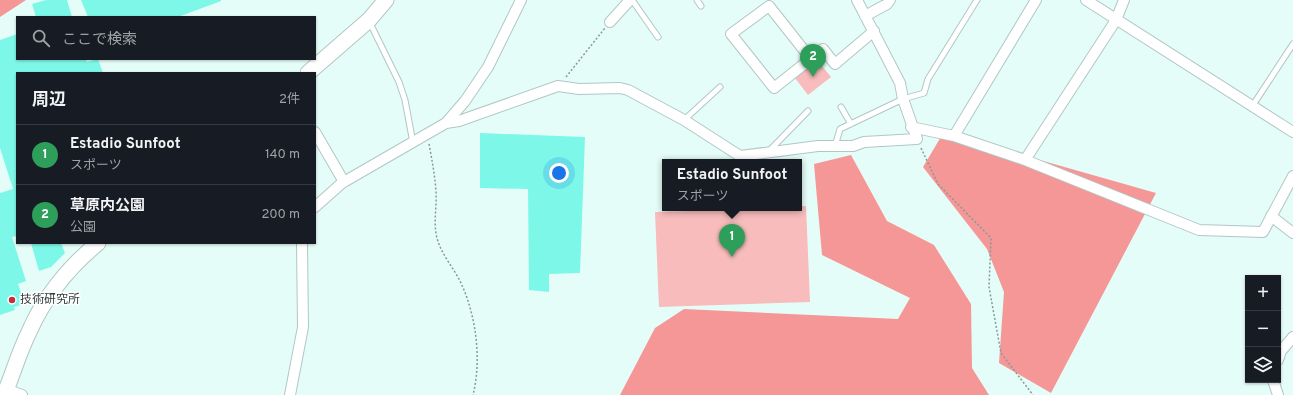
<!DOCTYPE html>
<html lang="ja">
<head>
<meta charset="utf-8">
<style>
	:root { --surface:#171b24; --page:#20242c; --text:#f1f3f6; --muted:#9ea1a6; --line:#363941; --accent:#c03041 }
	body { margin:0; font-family:Overpass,"Noto Sans JP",sans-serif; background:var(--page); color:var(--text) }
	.controls { position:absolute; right:12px; bottom:12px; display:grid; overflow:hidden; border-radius:0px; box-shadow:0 1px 3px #0004 }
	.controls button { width:36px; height:36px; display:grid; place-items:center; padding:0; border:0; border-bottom:1px solid var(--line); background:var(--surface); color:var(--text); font:20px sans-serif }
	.you { position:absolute; left:559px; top:173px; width:14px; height:14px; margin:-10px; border:3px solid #fff; border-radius:50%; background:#1a73e8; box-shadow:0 0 0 6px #1a73e833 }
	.badge { display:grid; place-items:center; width:26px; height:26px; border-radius:50%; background:var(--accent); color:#fff; font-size:13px; font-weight:700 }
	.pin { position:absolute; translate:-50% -33px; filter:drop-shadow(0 1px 2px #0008) }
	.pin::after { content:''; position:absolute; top:21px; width:14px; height:12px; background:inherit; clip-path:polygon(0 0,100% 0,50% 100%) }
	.popup { position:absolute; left:662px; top:159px; width:140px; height:52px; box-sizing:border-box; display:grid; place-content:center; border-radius:0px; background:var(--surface); filter:drop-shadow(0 1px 3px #0005); font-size:13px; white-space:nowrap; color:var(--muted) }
	.popup b { font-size:15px; color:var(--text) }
	.popup::after { content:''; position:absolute; left:50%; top:100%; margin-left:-8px; border:8px solid transparent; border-top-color:var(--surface) }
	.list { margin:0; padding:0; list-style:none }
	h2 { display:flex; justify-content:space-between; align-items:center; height:52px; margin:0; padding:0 16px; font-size:17px }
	h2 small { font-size:13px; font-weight:400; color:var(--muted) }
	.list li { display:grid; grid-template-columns:26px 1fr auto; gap:12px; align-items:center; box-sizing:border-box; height:60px; padding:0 16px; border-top:1px solid var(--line) }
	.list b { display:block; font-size:15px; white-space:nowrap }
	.list p { margin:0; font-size:13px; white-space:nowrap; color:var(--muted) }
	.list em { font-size:13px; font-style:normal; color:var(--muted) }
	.icon { flex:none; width:22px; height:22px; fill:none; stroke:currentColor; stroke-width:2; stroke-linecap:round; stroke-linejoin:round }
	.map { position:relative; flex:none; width:1293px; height:395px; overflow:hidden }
	.search { position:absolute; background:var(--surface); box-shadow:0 1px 3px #0004; left:16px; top:16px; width:300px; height:44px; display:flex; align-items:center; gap:10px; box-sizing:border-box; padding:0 14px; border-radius:0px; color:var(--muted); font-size:15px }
	.panel { position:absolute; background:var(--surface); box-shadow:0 1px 3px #0004; left:16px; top:72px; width:300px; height:172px; border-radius:0px }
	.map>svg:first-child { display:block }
</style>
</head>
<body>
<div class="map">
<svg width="1293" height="395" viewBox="0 0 1293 395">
	<rect width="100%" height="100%" fill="#e5fdf8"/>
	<path fill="#f7bcbb" d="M 817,60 L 831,77 L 808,95 L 795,78 Z
		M 799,206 L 806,206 L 810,302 L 659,307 L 655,212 L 799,208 Z"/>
	<path fill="#f59697" d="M 0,0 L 26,0 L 0,17 Z
		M 945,130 L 1001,149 L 1156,193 L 1051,393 L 999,363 L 1004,292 L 987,249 L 923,167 Z
		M 851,155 L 887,221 L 934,245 L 971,304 L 972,368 L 989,395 L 620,395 L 655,328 L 684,309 L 898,319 L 910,298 L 822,255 L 814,164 Z"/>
	<path fill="#7df8e8" d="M 46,0 L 67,0 L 72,17 L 36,17 L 32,4 Z
		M 81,0 L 221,0 L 221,1 L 178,17 L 88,17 Z
		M 17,34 L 17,59 L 86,59 L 87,62 L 98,59 L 103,73 L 17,73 L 17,236 L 12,237 L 26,281 L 18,284 L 25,304 L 14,307 L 15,310 L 0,315 L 0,193 L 13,189 L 0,148 L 0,40 Z
		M 480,133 L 585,137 L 580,273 L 549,274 L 549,292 L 529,290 L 528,189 L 480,188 Z
		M 31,243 L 61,243 L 65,253 L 51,267 L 39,271 Z"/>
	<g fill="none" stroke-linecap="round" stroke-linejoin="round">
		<defs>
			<path id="lane" d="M 632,0 L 658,37
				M 697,0 L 701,6
				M 369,21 L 399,82 L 405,100 L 413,143
				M 1253,105 L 1293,44
				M 841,107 L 851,124
				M 684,120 L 720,87
				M 835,146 L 840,129 L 903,99 L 924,93 L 928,79 L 977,0
				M 768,152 L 808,111"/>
			<path id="street" d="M 1086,0 L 1293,132
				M 865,16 L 887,4 L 890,0
				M 610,22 L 630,0
				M 811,59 L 769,6 L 731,34 L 774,88 L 823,49 L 835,64 L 874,31
				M 446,123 L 459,121 L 558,86 L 579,89 L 620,88 L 628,90 L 684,120 L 740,156 L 818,146 L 853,146 L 864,142 L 917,139 L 903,99 L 900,83 L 857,0
				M 911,127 L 954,136 L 1025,160 L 1199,230 L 1263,232 L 1293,176
				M 315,132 L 344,182
				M 954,136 L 1036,0
				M 1025,160 L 1116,20 L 1124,0
				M 315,207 L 342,183 L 446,123 L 465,101 L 488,67 L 521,0
				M 1271,216 L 1293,233
				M 1278,360 L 1281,351 L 1293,337
				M 1273,380 L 1278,395
				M 6,389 L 22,395
				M 290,395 L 303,327 L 302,243"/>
			<path id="secondary" d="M 308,73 L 369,20 L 386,0
				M 4,395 C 13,374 19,352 29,332 C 44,298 69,267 98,243"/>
		</defs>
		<use href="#lane" stroke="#b1c7c3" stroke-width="7"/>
		<use href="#street" stroke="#b1c7c3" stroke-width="12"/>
		<use href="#secondary" stroke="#b1c7c3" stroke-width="17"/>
		<path stroke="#889996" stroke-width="1.5" stroke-dasharray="2 2" stroke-linecap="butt" d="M 566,77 L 605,28
			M 429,144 C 432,160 435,176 436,192 C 437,207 433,223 437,238 C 441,254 453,267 460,281 C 476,314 482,359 473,395
			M 921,148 L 938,184 L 991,238 L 989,287 L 1001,353 L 1033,395"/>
		<use href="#lane" stroke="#fff" stroke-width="5"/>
		<use href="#street" stroke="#fff" stroke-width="10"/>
		<use href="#secondary" stroke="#fff" stroke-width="15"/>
	</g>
	<circle fill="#c03041" stroke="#fff" stroke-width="1.5" cx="12" cy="300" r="4"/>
	<g text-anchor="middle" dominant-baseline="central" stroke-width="3" stroke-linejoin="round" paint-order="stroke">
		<g font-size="12" fill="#343d3c" stroke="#fff" text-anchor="start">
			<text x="20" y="300">技術研究所</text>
		</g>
	</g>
</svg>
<div class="controls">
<button>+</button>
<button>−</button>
<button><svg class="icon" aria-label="layers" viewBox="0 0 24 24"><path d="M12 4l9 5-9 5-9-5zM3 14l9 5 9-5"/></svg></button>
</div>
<div class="you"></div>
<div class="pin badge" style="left:732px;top:257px;background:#2e9e5b">1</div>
<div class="popup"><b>Estadio Sunfoot</b>スポーツ</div>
<div class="pin badge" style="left:813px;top:77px;background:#2e9e5b">2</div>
<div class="search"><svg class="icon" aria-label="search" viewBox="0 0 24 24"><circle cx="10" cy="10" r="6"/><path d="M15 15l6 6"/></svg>ここで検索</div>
<section class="panel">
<h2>周辺<small>2件</small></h2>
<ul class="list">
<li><span class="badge" style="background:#2e9e5b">1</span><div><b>Estadio Sunfoot</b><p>スポーツ</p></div><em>140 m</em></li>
<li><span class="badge" style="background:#2e9e5b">2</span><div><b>草原内公園</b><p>公園</p></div><em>200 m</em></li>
</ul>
</section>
</div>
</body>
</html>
